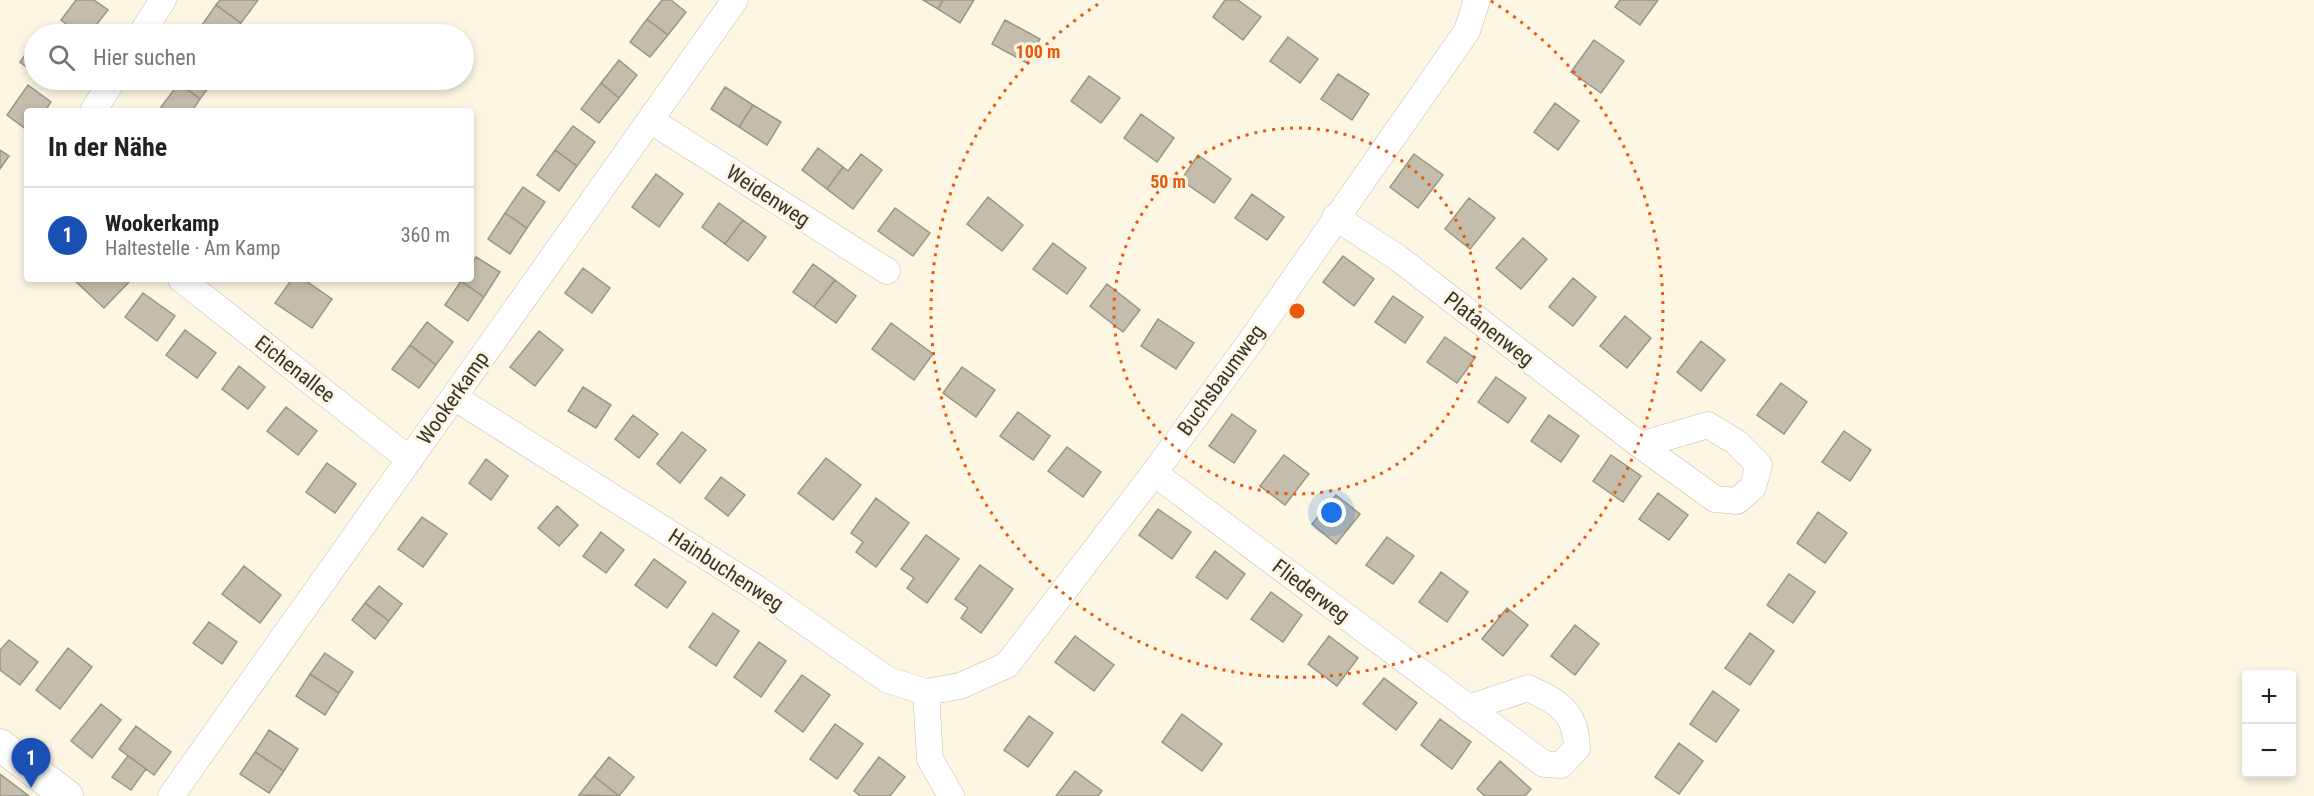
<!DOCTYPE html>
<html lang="de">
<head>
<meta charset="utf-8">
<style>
	:root { --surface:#fff; --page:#f6f6f6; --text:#222; --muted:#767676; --line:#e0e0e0; --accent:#23931f }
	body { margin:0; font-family:"Roboto Condensed",sans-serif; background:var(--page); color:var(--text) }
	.controls { position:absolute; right:18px; bottom:18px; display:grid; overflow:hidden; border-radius:6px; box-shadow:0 3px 9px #0003 }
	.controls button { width:54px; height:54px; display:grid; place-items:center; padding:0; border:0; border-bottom:2px solid var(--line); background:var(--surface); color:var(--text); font:30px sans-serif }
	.you { position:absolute; left:1332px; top:513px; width:21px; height:21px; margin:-15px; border:4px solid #fff; border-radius:50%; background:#1a73e8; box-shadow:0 0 0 9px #1a73e833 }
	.badge { display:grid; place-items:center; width:39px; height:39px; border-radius:50%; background:var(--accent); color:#fff; font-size:20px; font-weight:700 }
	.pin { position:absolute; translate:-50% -50px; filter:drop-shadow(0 2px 3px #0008) }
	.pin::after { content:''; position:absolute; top:32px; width:21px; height:18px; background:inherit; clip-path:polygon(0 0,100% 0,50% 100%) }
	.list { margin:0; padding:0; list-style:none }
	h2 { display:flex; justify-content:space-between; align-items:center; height:78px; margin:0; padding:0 24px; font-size:26px }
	h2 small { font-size:20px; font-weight:400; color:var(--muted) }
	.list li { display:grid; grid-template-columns:39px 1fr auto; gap:18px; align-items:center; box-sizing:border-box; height:96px; padding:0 24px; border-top:2px solid var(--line) }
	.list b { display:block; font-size:22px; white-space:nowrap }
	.list p { margin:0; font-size:20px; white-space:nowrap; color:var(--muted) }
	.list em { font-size:20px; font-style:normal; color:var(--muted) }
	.icon { flex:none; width:33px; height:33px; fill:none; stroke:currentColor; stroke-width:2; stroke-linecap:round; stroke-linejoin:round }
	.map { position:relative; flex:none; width:2314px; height:796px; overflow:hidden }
	.search { position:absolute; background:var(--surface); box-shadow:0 3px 9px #0003; left:24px; top:24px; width:450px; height:66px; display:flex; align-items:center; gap:15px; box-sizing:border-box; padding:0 21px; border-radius:33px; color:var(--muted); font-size:22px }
	.panel { position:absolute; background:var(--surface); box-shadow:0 3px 9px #0003; left:24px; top:108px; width:450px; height:174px; border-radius:6px }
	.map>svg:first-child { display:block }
</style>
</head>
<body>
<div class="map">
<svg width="2314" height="796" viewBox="0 0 2314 796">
	<rect width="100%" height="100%" fill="#fdf6e3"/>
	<path fill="#c4bdab" stroke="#9b9584" stroke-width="1.5" d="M 76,0 L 94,0 L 108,10 L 89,34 L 79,34 L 61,20 Z
		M 220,0 L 258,0 L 241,23 L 216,5 Z
		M 662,0 L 671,0 L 686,12 L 668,35 L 647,19 Z
		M 923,0 L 943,0 L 938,9 Z
		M 943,0 L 974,0 L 960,23 L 938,9 Z
		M 1225,0 L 1238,0 L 1261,17 L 1243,40 L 1213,17 Z
		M 1620,0 L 1658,0 L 1640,25 L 1615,7 Z
		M 216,5 L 241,23 L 232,34 L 201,34 L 197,32 Z
		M 647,19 L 668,35 L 650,57 L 630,42 Z
		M 1005,20 L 1040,39 L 1027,63 L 992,44 Z
		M 1288,37 L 1318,59 L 1300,83 L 1270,61 Z
		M 1594,40 L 1624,61 L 1601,93 L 1571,72 Z
		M 34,42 L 34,73 L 20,62 Z
		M 619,60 L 637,75 L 619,98 L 601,83 Z
		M 1338,74 L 1369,94 L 1352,120 L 1321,99 Z
		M 1089,76 L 1120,98 L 1101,123 L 1071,101 Z
		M 181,80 L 214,80 L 200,99 L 179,83 Z
		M 179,83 L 200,99 L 192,111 L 167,111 L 161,107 Z
		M 601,83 L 619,98 L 599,123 L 581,109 Z
		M 28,85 L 51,102 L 45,111 L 27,111 L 27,130 L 7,115 Z
		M 725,87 L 753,105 L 739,127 L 711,109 Z
		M 1555,103 L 1579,121 L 1558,150 L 1534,132 Z
		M 753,105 L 781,122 L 767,145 L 739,127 Z
		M 1141,114 L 1174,138 L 1157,162 L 1124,138 Z
		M 573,126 L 595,142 L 577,166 L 555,150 Z
		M 818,148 L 843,167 L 827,189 L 802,170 Z
		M 0,150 L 9,156 L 0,169 Z
		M 555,150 L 577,166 L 559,191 L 537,175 Z
		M 861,154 L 882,170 L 853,209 L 827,189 L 843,167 L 848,171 Z
		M 1414,154 L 1443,175 L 1418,208 L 1390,187 Z
		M 1198,155 L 1231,179 L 1214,203 L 1181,180 Z
		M 656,174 L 683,194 L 659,227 L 632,207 Z
		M 523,187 L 545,202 L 527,228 L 505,213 Z
		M 1252,194 L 1284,217 L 1267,240 L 1235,218 Z
		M 988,197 L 1023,225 L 1002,251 L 967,224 Z
		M 1469,198 L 1495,218 L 1470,249 L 1445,229 Z
		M 719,203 L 743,220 L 725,244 L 702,227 Z
		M 895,208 L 930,233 L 913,256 L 878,231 Z
		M 505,213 L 527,228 L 510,254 L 488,239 Z
		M 743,220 L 766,237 L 748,261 L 725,244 Z
		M 1523,238 L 1547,259 L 1521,289 L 1496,268 Z
		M 1053,243 L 1086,268 L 1067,294 L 1033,269 Z
		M 1343,256 L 1374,279 L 1354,306 L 1323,282 Z
		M 476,257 L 500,272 L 484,297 L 461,281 L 462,279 L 471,279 L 471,265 Z
		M 813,264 L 835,280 L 814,307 L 793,292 Z
		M 583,268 L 610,288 L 592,313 L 565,293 Z
		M 1573,278 L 1596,297 L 1573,326 L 1549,307 Z
		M 73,279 L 125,279 L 129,282 L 104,308 Z
		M 292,279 L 303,279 L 332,299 L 312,328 L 275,303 Z
		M 835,280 L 856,296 L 836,323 L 814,307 Z
		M 461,281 L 484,297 L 468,321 L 445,305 Z
		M 1107,284 L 1140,310 L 1123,332 L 1090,306 Z
		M 143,293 L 175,316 L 157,341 L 125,317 Z
		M 1393,296 L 1423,317 L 1405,343 L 1375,322 Z
		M 1625,316 L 1651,338 L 1627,368 L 1600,346 Z
		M 1158,319 L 1194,343 L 1176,369 L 1141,346 Z
		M 427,322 L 453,342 L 436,365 L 410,345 Z
		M 891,323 L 933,354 L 914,380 L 872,349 Z
		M 185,330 L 216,353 L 197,378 L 166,355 Z
		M 539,331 L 563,350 L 535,386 L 510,367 Z
		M 1445,337 L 1475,358 L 1457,383 L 1427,362 Z
		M 1701,341 L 1725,360 L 1701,391 L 1677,372 Z
		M 410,345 L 436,365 L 419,388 L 392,369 Z
		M 239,366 L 265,387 L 248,409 L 222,389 Z
		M 962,367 L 995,390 L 976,417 L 943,393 Z
		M 1496,377 L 1526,398 L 1508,423 L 1478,402 Z
		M 1781,383 L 1807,402 L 1784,434 L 1757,415 Z
		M 583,387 L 611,405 L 596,428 L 568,411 Z
		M 286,407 L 317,431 L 298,455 L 267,431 Z
		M 1018,412 L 1050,436 L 1033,460 L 1000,436 Z
		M 1232,414 L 1256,431 L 1234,463 L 1209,446 Z
		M 633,415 L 658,434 L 639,458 L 615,439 Z
		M 1549,415 L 1579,436 L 1561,462 L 1531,441 Z
		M 1844,431 L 1871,450 L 1850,481 L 1822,462 Z
		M 682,432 L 706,450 L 680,483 L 657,464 Z
		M 1067,447 L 1101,472 L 1083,497 L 1048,471 Z
		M 1284,455 L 1309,474 L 1285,505 L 1260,486 Z
		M 1611,455 L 1641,476 L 1623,502 L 1593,481 Z
		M 826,458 L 861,485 L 833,520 L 798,493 Z
		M 486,459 L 508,476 L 491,500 L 469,483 Z
		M 327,463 L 356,484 L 335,513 L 306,492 Z
		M 721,477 L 745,495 L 728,516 L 705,498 Z
		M 1658,493 L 1688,515 L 1669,540 L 1639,519 Z
		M 1336,495 L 1360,514 L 1336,544 L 1312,524 Z
		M 876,498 L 909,523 L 876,567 L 856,552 L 863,542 L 851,533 Z
		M 557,506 L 578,525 L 559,546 L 538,528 Z
		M 1158,509 L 1191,532 L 1172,559 L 1139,535 Z
		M 1818,512 L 1847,533 L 1825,563 L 1797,543 Z
		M 422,517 L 447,534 L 423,567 L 398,549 Z
		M 601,532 L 624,550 L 606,573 L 583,556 Z
		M 926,535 L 959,559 L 927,603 L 907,588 L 914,578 L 901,569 Z
		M 1387,537 L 1414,556 L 1393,584 L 1366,565 Z
		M 1215,551 L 1245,574 L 1227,599 L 1196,577 Z
		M 654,559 L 686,582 L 667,608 L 635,585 Z
		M 980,565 L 1013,589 L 981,633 L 961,618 L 968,608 L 955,599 Z
		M 244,566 L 281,595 L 260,623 L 222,594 Z
		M 1441,572 L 1468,592 L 1447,622 L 1419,602 Z
		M 1789,574 L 1815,592 L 1793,623 L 1767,605 Z
		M 379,586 L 402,604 L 389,621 L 365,603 Z
		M 1271,592 L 1302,615 L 1283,642 L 1251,619 Z
		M 365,603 L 389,621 L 375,639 L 352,620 Z
		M 1507,608 L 1528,625 L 1503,656 L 1482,639 Z
		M 713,613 L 739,631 L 716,666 L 689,647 Z
		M 209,622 L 237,642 L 222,664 L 193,643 Z
		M 1575,625 L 1599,644 L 1575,675 L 1551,656 Z
		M 1750,633 L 1774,651 L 1750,685 L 1725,668 Z
		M 1075,636 L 1114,665 L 1094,691 L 1055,662 Z
		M 1329,636 L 1358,658 L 1337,686 L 1308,664 Z
		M 9,640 L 38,662 L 20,685 L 0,670 L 0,650 Z
		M 759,642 L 786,661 L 761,697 L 734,677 Z
		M 68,648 L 92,667 L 60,709 L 36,690 Z
		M 325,653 L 353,672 L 339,693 L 310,674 Z
		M 310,674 L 339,693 L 325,715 L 296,696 Z
		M 802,675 L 830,695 L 803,732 L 775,711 Z
		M 1384,678 L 1417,703 L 1396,730 L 1363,704 Z
		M 1713,691 L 1739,710 L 1716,742 L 1690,724 Z
		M 101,704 L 121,720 L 92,758 L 71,741 Z
		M 1182,714 L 1222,744 L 1202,771 L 1162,742 Z
		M 1029,716 L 1053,733 L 1028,767 L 1004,750 Z
		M 1440,719 L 1471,742 L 1452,769 L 1421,745 Z
		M 835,724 L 863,744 L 837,779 L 810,759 Z
		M 136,726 L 171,752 L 154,775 L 119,749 Z
		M 269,730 L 298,749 L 284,771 L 255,752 Z
		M 1679,743 L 1703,761 L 1679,794 L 1655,777 Z
		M 255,752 L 284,771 L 269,793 L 240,774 Z
		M 128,756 L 146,769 L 131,790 L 112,777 Z
		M 609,757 L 634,777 L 619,796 L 594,776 Z
		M 879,757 L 905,777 L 890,796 L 860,796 L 854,791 Z
		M 1500,761 L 1531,789 L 1525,796 L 1485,796 L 1477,789 Z
		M 1075,771 L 1102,791 L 1098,796 L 1056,796 Z
		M 0,774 L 29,796 L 0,796 Z
		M 594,776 L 619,796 L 579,795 Z"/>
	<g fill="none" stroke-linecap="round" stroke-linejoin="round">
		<defs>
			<path id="minor" d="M 141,34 L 163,0
				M 93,111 L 113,80
				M 650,120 L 887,271
				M 1335,217 L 1398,258 L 1640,445 L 1715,499 L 1737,501 L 1753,487 L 1759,465 L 1736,442 L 1708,425 L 1640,445
				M 181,279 L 410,460
				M 454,397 L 756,588 L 888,680 L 926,692 L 960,686 L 1007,665 L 1154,473 L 1248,345 L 1467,31 L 1477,0
				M 1154,473 L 1544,764 L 1561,765 L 1577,748 C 1576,711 1558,702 1528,688 L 1468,708
				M 926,692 L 930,759 L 951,796
				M 171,796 L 735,0"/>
			<path id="tertiary" d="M 0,745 L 67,796"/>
		</defs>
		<use href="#minor" stroke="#c4beab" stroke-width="27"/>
		<use href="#tertiary" stroke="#c4beab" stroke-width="33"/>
		<use href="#minor" stroke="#fff" stroke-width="26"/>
		<use href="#tertiary" stroke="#fff" stroke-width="32"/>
	</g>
	<g fill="none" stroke="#e8590c" stroke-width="3" stroke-dasharray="3 6">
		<circle cx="1297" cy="311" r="183"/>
		<path d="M1491 1A366 366 0 1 1 1103 1"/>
	</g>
	<g text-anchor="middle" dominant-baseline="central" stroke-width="6" stroke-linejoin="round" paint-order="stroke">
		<g font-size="21" fill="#38352e" stroke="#fdf6e3">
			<text transform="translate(768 196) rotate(33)">Weidenweg</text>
			<text transform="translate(1489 329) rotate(38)">Platanenweg</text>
			<text transform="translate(295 369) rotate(38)">Eichenallee</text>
			<text transform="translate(1221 380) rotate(-54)">Buchsbaumweg</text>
			<text transform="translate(453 398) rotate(-55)">Wookerkamp</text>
			<text transform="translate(726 570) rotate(33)">Hainbuchenweg</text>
			<text transform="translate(1311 591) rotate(37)">Fliederweg</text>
		</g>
	</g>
	<circle cx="1297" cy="311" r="9" fill="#e8590c" stroke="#fdf6e3" stroke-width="3"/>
	<g font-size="18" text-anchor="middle" font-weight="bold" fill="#e8590c" stroke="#fdf6e3" stroke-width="6" stroke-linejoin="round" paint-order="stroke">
		<text x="1038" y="58">100 m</text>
		<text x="1168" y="188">50 m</text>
	</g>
</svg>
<div class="controls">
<button>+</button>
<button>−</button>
</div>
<div class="you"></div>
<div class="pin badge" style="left:31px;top:788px;background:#1a4fb4">1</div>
<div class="search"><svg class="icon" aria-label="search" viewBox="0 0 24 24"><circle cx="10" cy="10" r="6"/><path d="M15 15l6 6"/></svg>Hier suchen</div>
<section class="panel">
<h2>In der Nähe<small></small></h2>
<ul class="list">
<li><span class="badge" style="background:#1a4fb4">1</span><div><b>Wookerkamp</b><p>Haltestelle · Am Kamp</p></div><em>360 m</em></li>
</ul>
</section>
</div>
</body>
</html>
